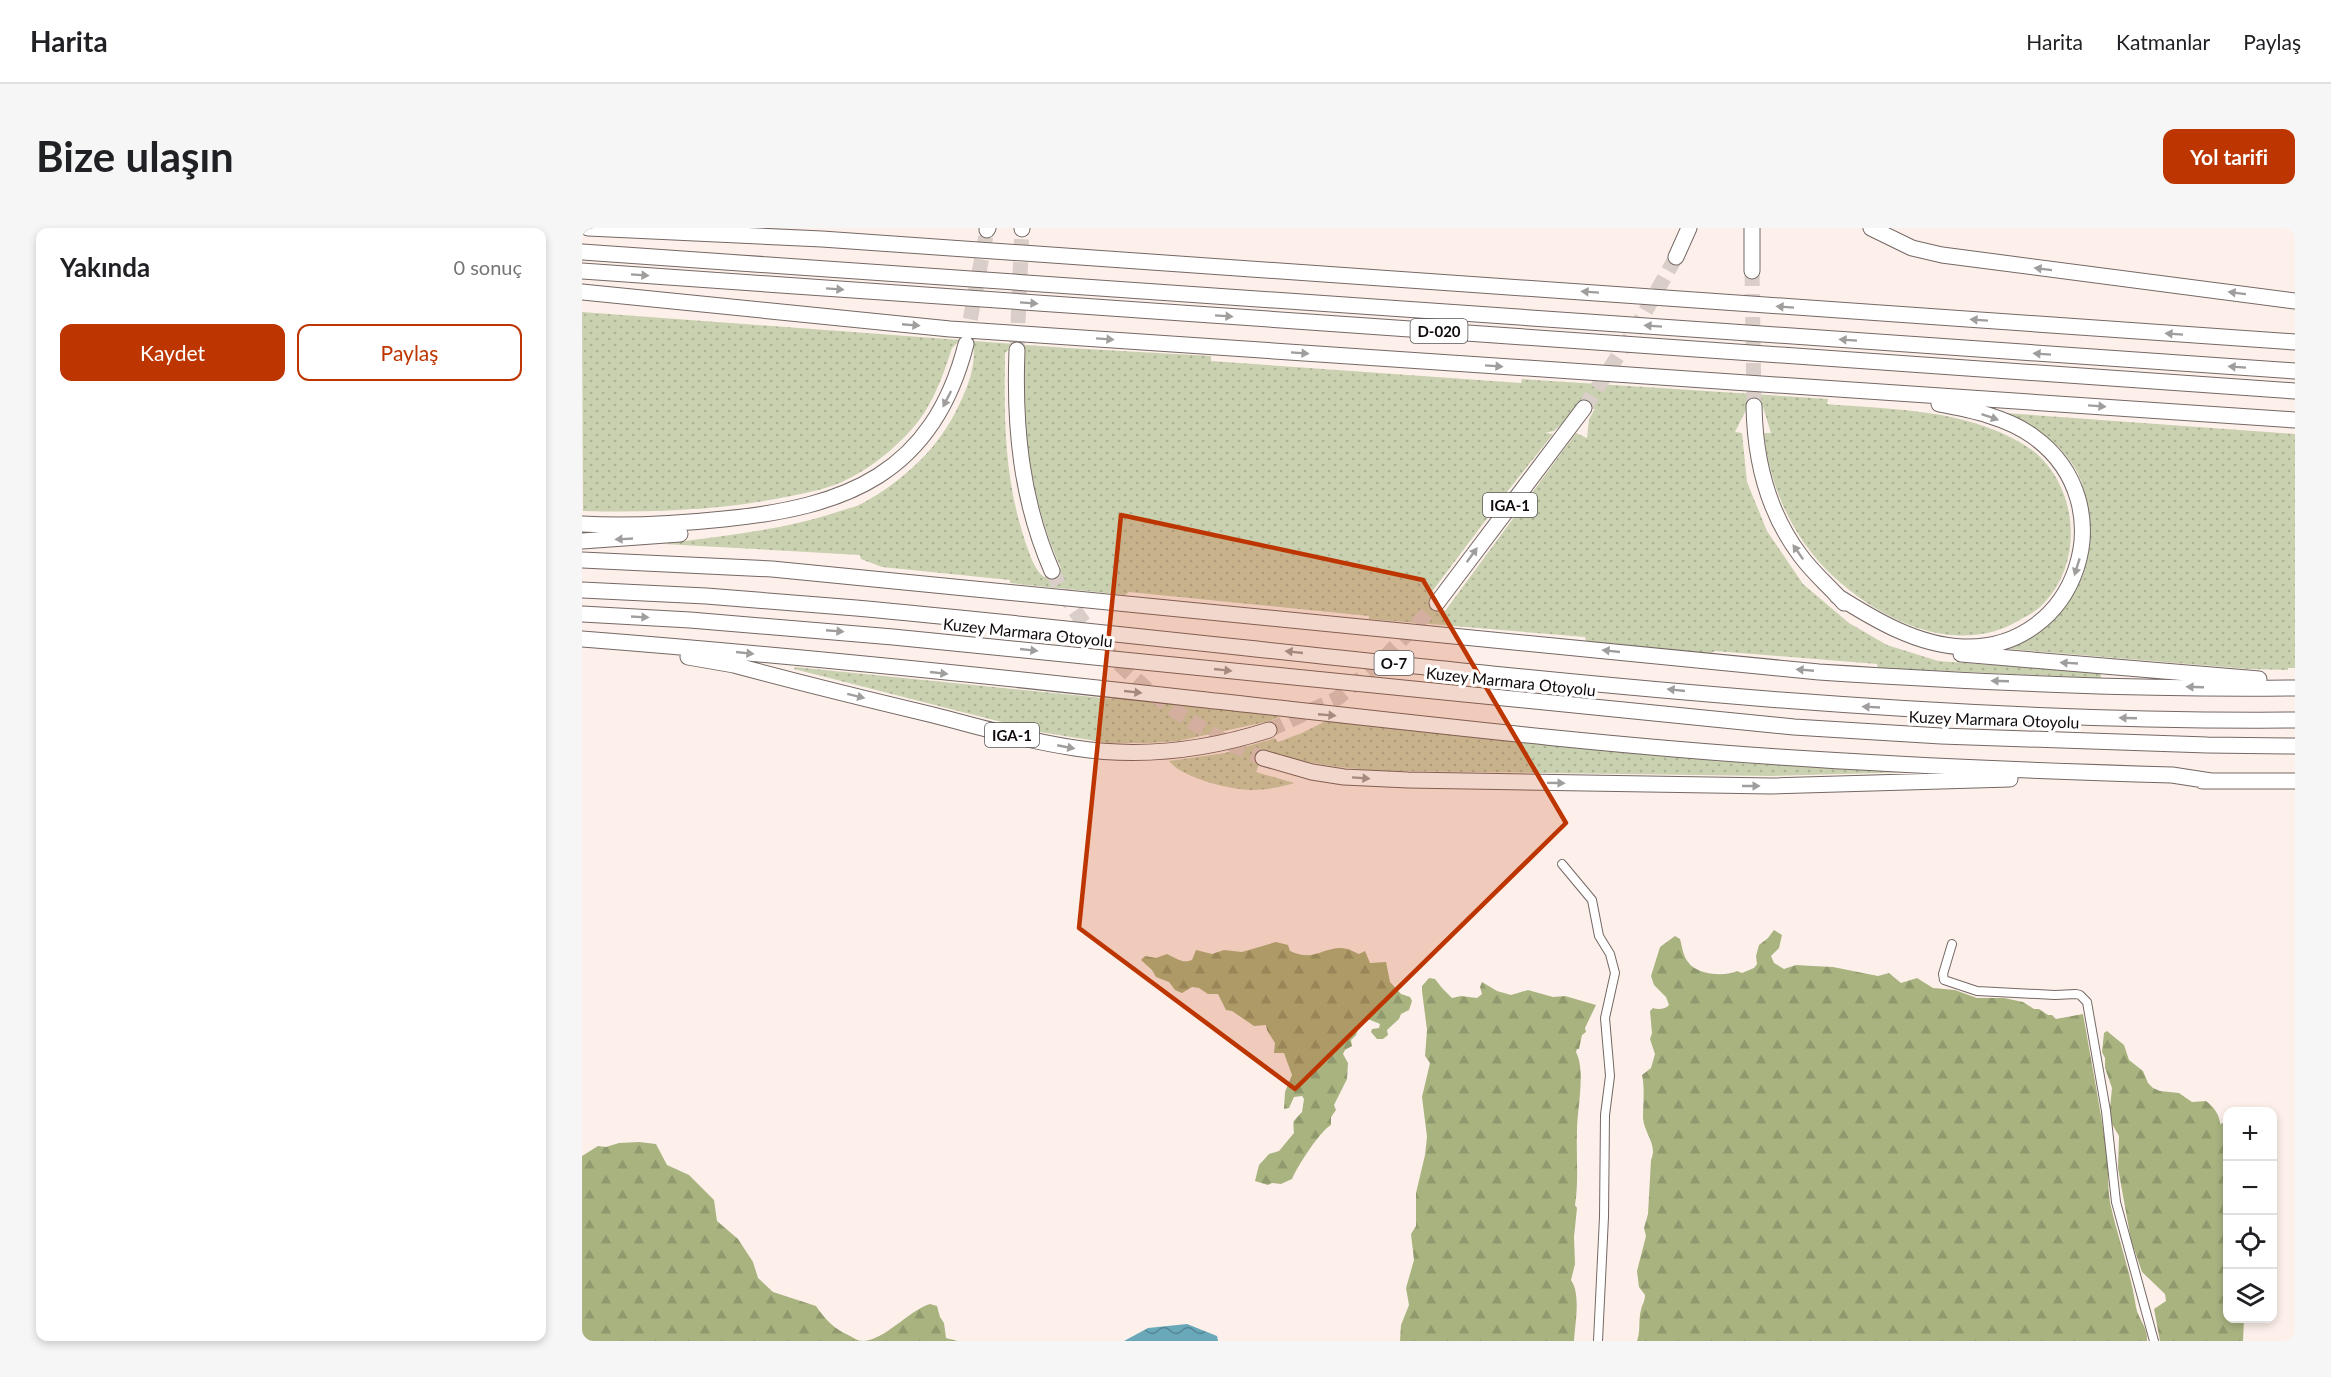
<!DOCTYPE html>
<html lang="tr">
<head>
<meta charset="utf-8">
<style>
	:root { --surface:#fff; --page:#f6f6f6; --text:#202124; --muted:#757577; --line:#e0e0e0; --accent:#bd3501 }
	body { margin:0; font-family:Lato,sans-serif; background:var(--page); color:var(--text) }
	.controls { position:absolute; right:18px; bottom:18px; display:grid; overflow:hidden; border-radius:12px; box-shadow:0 3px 9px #0003 }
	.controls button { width:54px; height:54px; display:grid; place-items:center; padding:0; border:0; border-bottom:2px solid var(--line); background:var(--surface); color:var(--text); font:30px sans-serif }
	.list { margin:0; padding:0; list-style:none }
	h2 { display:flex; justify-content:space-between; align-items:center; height:78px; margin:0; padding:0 24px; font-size:26px }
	h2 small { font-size:20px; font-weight:400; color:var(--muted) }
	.actions { display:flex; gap:12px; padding:18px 24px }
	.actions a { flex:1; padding:14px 0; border:2px solid var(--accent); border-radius:12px; text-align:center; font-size:21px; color:var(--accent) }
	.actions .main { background:var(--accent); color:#fff }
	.icon { flex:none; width:33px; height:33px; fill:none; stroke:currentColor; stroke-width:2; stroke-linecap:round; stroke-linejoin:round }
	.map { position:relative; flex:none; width:1713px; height:1113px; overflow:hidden; border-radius:12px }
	header { display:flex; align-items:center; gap:36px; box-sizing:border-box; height:84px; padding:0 30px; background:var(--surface); border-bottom:2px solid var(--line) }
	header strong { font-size:28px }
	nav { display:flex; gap:33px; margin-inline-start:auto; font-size:21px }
	.intro { display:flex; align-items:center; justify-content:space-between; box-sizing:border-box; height:144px; padding:0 36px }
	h1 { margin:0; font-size:42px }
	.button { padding:15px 27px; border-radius:12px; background:var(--accent); color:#fff; font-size:21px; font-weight:700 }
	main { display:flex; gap:36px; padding:0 36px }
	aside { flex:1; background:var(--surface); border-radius:12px; box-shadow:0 3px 9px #0003 }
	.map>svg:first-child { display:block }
</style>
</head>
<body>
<header>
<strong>Harita</strong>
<nav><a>Harita</a><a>Katmanlar</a><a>Paylaş</a></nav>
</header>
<div class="intro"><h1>Bize ulaşın</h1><a class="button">Yol tarifi</a></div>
<main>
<aside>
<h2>Yakında<small>0 sonuç</small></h2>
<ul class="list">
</ul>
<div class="actions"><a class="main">Kaydet</a><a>Paylaş</a></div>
</aside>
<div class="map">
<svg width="1713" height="1113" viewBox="0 0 1713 1113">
	<defs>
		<pattern id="grass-dots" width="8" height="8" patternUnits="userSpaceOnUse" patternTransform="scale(1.5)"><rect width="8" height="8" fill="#cad1b0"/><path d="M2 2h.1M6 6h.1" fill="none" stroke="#acb296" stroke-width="1.8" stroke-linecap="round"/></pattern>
		<pattern id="forest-firs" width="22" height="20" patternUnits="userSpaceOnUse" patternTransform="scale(1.5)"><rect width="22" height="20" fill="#a9b380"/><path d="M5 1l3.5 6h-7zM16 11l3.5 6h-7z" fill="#90996d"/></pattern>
		<pattern id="water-waves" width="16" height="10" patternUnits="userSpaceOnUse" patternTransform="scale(1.5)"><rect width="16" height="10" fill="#68a8b9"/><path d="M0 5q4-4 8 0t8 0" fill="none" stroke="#548795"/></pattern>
	</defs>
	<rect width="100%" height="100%" fill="#fdf0ea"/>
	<path fill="url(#grass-dots)" fill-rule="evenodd" d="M 0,84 L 486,120 L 629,128 L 629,133 L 939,155 L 940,151 L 1246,171 L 1245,176 C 1304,181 1370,181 1424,207 C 1434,212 1447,219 1455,226 C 1496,263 1501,333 1463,374 C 1457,381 1449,386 1441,390 C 1384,427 1315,400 1266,361 C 1217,323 1188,266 1182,205 L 1189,205 L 1181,179 L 1166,178 L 1153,204 L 1160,205 L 1165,254 L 1185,303 L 1221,356 L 1267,395 L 1305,417 L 1356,433 L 1519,445 L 1519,450 L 1296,440 L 1295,436 L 1133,423 L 1129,425 L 1004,413 L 1003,409 L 787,391 L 787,388 L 547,364 L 543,367 L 428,355 L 428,352 L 300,339 L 279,331 L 278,327 L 82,316 C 138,308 195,303 249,286 C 258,283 270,280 279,276 C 318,255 353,224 373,185 C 384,163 395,139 391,116 L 376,114 L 370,120 C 361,148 350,179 330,201 C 312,221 290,239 266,251 C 249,260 228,264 209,268 C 140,282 72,285 1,283 ZM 428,120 C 440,194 447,271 479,340 L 462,349 C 451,340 448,326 443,313 C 422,249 422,191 423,125 ZM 997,180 L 1013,181 L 1007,191 L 1005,210 L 994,205 L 863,383 L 849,372 L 849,365 L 925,264 L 971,206 L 963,205 L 972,203 Z
		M 1424,185 L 1713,206 L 1713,440 L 1706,440 L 1706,442 L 1666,441 L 1427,421 C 1484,396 1517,344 1506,281 C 1503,268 1501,254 1494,242 C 1478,214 1452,198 1424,185 Z
		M 213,439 L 531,471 L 533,468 L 698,488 L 688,493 L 596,513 L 567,515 L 526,515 L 458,504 L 212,441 Z
		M 748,491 L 1334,544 L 1190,548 L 811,543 C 767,542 725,536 682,522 L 674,544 L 712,555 C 699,559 685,562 670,562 C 649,562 600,550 587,533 L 643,525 L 693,510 L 696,514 L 720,505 Z"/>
	<path fill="url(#forest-firs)" d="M 1192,702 L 1200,707 L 1197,720 L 1189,728 L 1192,735 L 1202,741 L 1214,737 L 1231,738 L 1251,739 L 1296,748 L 1307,745 L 1319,755 L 1335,750 L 1351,760 L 1373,762 L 1395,770 L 1422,770 L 1441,774 L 1452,781 L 1457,781 L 1466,787 L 1470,787 L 1474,791 L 1501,786 C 1509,832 1518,878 1525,925 C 1527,943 1525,962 1529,979 C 1537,1013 1549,1046 1554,1079 C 1556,1091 1566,1099 1565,1113 L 1055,1113 C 1059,1102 1056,1093 1059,1082 C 1060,1076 1063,1074 1063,1067 L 1057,1059 L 1055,1043 L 1064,1008 L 1062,1000 L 1066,986 L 1069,932 C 1076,917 1062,905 1061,890 C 1061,876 1063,860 1060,847 L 1069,840 L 1073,826 L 1068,811 L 1070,805 L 1068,783 L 1071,780 C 1076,782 1084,781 1087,777 L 1084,769 L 1072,757 L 1069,748 L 1078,719 L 1093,708 L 1098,711 C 1100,718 1101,728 1106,734 C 1115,747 1142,749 1155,743 L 1160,745 L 1172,740 L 1175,736 L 1174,728 L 1177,717 L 1186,710 Z
		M 694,714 L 706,717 L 708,723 C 732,734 739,720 759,720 C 766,720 772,724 777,726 L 783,723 L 788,735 L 804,734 L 808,754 L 819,766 L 828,769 L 830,773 L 827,782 L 819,786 L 817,791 L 805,802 L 806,807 L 801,811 L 795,811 L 789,804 L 790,801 L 797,800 L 798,796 L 786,791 L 779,793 L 774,807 L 769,812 L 770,818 L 763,822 L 761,826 L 766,835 L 765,851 L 752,877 L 754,882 L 749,889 L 749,897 C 738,903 715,939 710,951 L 699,956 L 690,955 L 686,957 L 673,953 L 677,937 L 687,926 L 697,923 L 712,905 C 711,891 710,895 720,884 L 722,871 L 720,868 L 712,869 L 707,880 L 702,881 L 703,864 L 710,847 L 702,825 L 692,825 L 693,815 L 685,802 L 684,797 L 672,798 L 650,783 L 644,782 L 636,766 L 626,766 L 617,760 L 610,759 L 600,765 L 593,762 L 587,754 L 574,749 L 570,742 L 559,732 L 563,728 L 574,730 L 585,726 C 594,730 600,736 610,732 L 614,722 L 630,726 L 642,722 L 660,724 Z
		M 847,750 L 853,751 L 860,760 L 870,770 L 879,768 L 895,770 L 900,766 L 898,759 L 900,754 L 915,763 L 929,767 L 946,762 L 971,769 L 983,768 L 1014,777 L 1003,800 L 1004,804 L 1000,807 L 997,821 L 995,821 L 994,824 C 1004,843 995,881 995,903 C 994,928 997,952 993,977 L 995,980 L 992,1009 L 993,1036 L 989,1052 C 999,1066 993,1096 992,1113 L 818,1113 L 819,1097 L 827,1077 L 824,1060 L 832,1032 L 829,1006 L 834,998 L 834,965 L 843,927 L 845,909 L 840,869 L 848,835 L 843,828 L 845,802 L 840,763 L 840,758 Z
		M 1525,803 L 1542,817 L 1547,832 L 1561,843 L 1566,855 L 1571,860 L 1578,863 L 1597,865 L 1610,874 L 1624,873 C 1631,878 1638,887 1638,896 L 1645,894 L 1646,1090 L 1662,1091 L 1661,1113 L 1578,1113 L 1572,1081 L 1584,1073 L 1583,1066 L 1560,1044 L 1549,1012 L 1536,940 L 1537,908 L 1530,896 L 1528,880 L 1530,860 L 1523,840 L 1523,830 L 1520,824 L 1522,805 Z
		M 57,914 L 74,916 L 85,937 L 107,947 L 132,972 L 135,993 L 156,1011 L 171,1034 L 176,1050 L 191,1064 L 234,1078 C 244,1093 253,1101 268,1108 C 272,1110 276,1113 281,1113 C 303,1112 326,1083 348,1076 L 355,1078 L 358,1089 L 362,1095 L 364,1110 L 376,1113 L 0,1113 L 0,928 L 16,918 L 24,919 L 37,915 Z"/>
	<path fill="url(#water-waves)" d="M 605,1096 L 635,1108 L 636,1113 L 542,1113 L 566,1100 Z"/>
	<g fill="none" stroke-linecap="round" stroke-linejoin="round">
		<path stroke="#dacec9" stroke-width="15" stroke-dasharray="15 8" stroke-linecap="butt" d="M 1170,43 L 1172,178
			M 384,114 L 405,2
			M 435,118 L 440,1
			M 1002,180 L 1053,102 L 1094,29
			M 470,343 C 510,426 595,497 681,530
			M 687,502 L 756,470 L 797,435 L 855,375"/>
		<defs>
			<path id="street" d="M 980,636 L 1010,672 L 1017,708 L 1028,726 L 1033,745 L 1023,790 L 1028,848 L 1023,887 L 1022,989 L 1016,1113
				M 1370,716 L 1361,746 L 1362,752 L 1395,763 L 1473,767 L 1494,766 L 1498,767 L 1505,774 L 1524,883 L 1534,974 L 1572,1113"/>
			<path id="highway" d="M 6,0 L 240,11 L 1713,114
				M 1170,0 L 1170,43
				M 1289,0 L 1330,20 L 1360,27 L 1713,73
				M 440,1 L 440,0
				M 405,2 L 406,0
				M 0,24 L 1713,143
				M 1094,29 L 1107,0
				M 0,43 L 1713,163
				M 0,64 L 368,101 L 1713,192
				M 435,122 C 432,198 439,272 470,343
				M 1172,178 C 1173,232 1185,283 1218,327 C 1231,345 1248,359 1262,375
				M 0,296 C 48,299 94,296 142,291 C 264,279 351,246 384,116
				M 0,313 L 98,306
				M 0,332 L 190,341 L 1237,444 C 1395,454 1554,462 1713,460
				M 0,362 L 124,368 L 274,380 C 753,424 1231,496 1713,492
				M 1255,368 C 1293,392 1335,417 1381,419 C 1496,423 1544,276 1452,209 C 1425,189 1389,182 1357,176
				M 855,375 L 1002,180
				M 0,386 L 108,392 L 311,409 L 1212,499 L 1359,508 L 1625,517 L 1713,518
				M 0,411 C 205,427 410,448 615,471 C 809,492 1003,516 1197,529 C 1328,538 1459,543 1590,547 L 1629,553
				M 1379,426 L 1677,451
				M 106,429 L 152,437 C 218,455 284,471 351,487 C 398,499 445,513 493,520 C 558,530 625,522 687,502
				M 681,530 L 730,544 L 762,549 L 826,552 L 1189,558 L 1428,551
				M 1620,553 L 1713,553"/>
		</defs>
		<use href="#street" stroke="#746864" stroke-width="10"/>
		<use href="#highway" stroke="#746864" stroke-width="17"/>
		<use href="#street" stroke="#fff" stroke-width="8"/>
		<use href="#highway" stroke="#fff" stroke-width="15"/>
	</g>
	<defs><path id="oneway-solid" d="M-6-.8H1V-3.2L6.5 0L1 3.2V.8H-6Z" transform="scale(1.5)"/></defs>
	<g fill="#a09e9d">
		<use href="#oneway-solid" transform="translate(1461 41) rotate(-173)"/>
		<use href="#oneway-solid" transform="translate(58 47) rotate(4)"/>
		<use href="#oneway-solid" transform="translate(253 61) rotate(4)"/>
		<use href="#oneway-solid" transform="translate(1008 64) rotate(-176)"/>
		<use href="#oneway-solid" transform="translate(1655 65) rotate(-173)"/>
		<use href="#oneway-solid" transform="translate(447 75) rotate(4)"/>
		<use href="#oneway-solid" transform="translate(1203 79) rotate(-176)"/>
		<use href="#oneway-solid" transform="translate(642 88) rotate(4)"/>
		<use href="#oneway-solid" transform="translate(1397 92) rotate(-176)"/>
		<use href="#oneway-solid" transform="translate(329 97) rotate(5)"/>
		<use href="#oneway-solid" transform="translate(1071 98) rotate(-176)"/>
		<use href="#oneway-solid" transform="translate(1592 106) rotate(-176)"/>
		<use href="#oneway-solid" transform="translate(523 111) rotate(4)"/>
		<use href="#oneway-solid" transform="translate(1266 112) rotate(-176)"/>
		<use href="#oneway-solid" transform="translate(718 125) rotate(4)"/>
		<use href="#oneway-solid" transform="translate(1460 126) rotate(-176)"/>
		<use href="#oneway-solid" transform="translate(912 138) rotate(4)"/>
		<use href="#oneway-solid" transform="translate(1655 139) rotate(-176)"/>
		<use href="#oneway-solid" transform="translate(365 171) rotate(117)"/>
		<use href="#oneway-solid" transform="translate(1515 178) rotate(4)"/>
		<use href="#oneway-solid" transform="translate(1408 189) rotate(19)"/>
		<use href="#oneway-solid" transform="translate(42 311) rotate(177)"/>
		<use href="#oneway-solid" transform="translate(1216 324) rotate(-125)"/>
		<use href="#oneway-solid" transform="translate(890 327) rotate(-54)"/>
		<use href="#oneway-solid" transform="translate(1495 339) rotate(107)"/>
		<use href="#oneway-solid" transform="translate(58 389) rotate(3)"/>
		<use href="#oneway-solid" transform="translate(253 403) rotate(5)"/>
		<use href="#oneway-solid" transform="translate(447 422) rotate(6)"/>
		<use href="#oneway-solid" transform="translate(1029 423) rotate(-174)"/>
		<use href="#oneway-solid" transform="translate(712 424) rotate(-174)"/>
		<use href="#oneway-solid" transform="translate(163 425) rotate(6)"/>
		<use href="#oneway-solid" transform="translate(1487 435) rotate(-177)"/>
		<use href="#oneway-solid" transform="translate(641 442) rotate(6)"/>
		<use href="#oneway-solid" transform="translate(1223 442) rotate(-175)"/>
		<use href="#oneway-solid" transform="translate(357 445) rotate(6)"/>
		<use href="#oneway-solid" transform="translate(1418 453) rotate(-178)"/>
		<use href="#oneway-solid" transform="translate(1613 459) rotate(-178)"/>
		<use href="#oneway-solid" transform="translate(1094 462) rotate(-174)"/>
		<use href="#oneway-solid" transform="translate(551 464) rotate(6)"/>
		<use href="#oneway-solid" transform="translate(274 468) rotate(14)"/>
		<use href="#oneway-solid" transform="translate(1289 479) rotate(-177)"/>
		<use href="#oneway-solid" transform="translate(745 487) rotate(5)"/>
		<use href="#oneway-solid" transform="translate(1546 490) rotate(-178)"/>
		<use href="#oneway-solid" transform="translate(484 519) rotate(11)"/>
		<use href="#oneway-solid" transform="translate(779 550) rotate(4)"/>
		<use href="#oneway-solid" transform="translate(974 555) rotate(1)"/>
		<use href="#oneway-solid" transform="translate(1169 558)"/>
	</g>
	<path fill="#bd3501" fill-opacity="0.2" stroke="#bd3501" stroke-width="4.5" stroke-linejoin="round" d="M 539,287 L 841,352 L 984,595 L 713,861 L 497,700 Z"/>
	<g text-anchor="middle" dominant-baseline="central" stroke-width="6" stroke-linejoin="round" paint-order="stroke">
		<g fill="#fff" stroke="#585554" stroke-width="1.5">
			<rect x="828.5" y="91" width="57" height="24" rx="4.5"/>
			<rect x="901" y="265" width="54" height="24" rx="4.5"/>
			<rect x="792.5" y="423" width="39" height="24" rx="4.5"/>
			<rect x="403" y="495" width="54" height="24" rx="4.5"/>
		</g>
		<g font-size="15" font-weight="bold" fill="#110c0b">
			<text x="857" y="103">D-020</text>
			<text x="928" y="277">IGA-1</text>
			<text x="812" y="435">O-7</text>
			<text x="430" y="507">IGA-1</text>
		</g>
		<g font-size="16" fill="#110c0b" stroke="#fff">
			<text transform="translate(446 404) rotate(6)">Kuzey Marmara Otoyolu</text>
			<text transform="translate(929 453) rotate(6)">Kuzey Marmara Otoyolu</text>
			<text transform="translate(1412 491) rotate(2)">Kuzey Marmara Otoyolu</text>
		</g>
	</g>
</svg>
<div class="controls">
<button>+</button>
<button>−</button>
<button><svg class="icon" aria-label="locate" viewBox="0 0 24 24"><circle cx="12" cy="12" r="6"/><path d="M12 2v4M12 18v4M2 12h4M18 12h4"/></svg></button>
<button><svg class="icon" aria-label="layers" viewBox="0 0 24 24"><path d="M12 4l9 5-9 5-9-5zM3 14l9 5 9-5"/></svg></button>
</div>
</div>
</main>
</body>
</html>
